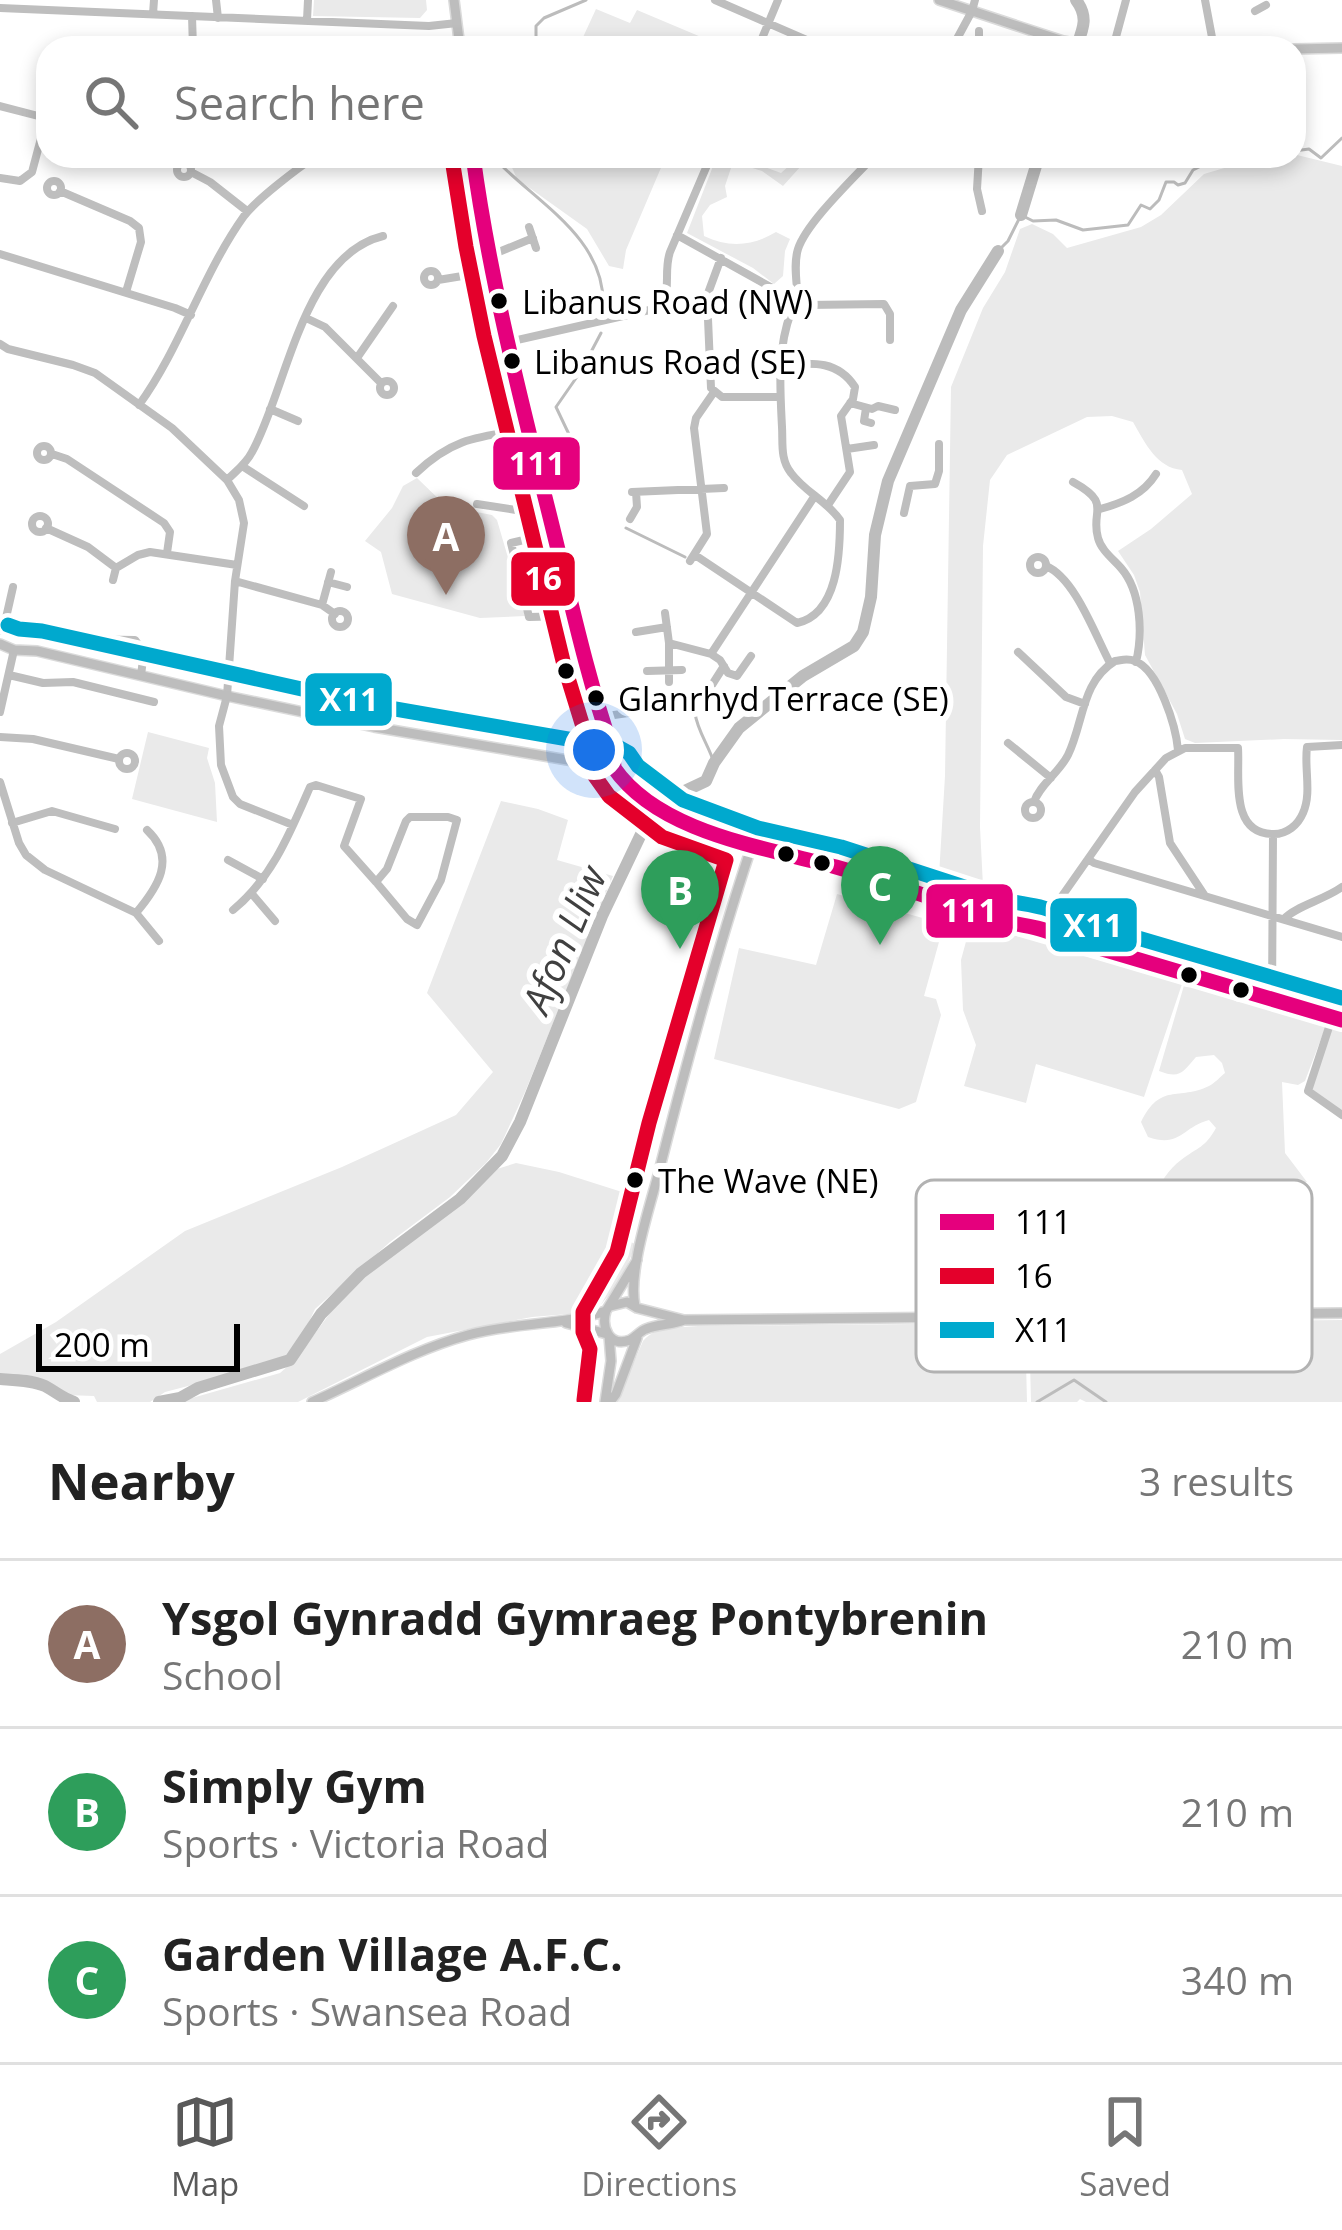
<!DOCTYPE html>
<html lang="en">
<head>
<meta charset="utf-8">
<style>
	:root { --surface:#fff; --page:#f6f6f6; --text:#222; --muted:#767676; --line:#e0e0e0; --accent:#595959 }
	body { margin:0; font-family:"Open Sans",sans-serif; background:var(--page); color:var(--text) }
	.scale { position:absolute; left:36px; bottom:30px; width:204px; box-sizing:border-box; padding-left:12px; border:6px solid #000; border-top:0; font-size:33px; line-height:42px; white-space:nowrap; color:#000; -webkit-text-stroke:9px #fff; paint-order:stroke }
	.you { position:absolute; left:594px; top:750px; width:42px; height:42px; margin:-30px; border:9px solid #fff; border-radius:50%; background:#1a73e8; box-shadow:0 0 0 18px #1a73e833 }
	.badge { display:grid; place-items:center; width:78px; height:78px; border-radius:50%; background:var(--accent); color:#fff; font-size:39px; font-weight:700 }
	.pin { position:absolute; translate:-50% -99px; filter:drop-shadow(0 3px 6px #0008) }
	.pin::after { content:''; position:absolute; top:63px; width:42px; height:36px; background:inherit; clip-path:polygon(0 0,100% 0,50% 100%) }
	.list { margin:0; padding:0; list-style:none }
	h2 { display:flex; justify-content:space-between; align-items:center; height:156px; margin:0; padding:0 48px; font-size:51px }
	h2 small { font-size:39px; font-weight:400; color:var(--muted) }
	.list li { display:grid; grid-template-columns:78px 1fr auto; gap:36px; align-items:center; box-sizing:border-box; height:168px; padding:0 48px; border-top:3px solid var(--line) }
	.list b { display:block; font-size:45px; white-space:nowrap }
	.list p { margin:0; font-size:39px; white-space:nowrap; color:var(--muted) }
	.list em { font-size:39px; font-style:normal; color:var(--muted) }
	.icon { flex:none; width:66px; height:66px; fill:none; stroke:currentColor; stroke-width:2; stroke-linecap:round; stroke-linejoin:round }
	.map { position:relative; flex:none; width:1342px; height:1402px; overflow:hidden }
	.search { position:absolute; background:var(--surface); box-shadow:0 6px 18px #0003; left:36px; right:36px; top:36px; height:132px; display:flex; align-items:center; gap:30px; box-sizing:border-box; padding:0 42px; border-radius:36px; color:var(--muted); font-size:45px }
	.sheet { height:660px; background:var(--surface) }
	nav { display:flex; justify-content:space-around; align-items:center; box-sizing:border-box; height:168px; border-top:3px solid var(--line); background:var(--surface); font-size:33px; color:var(--muted) }
	nav a { display:grid; justify-items:center; gap:6px }
	nav .on { color:var(--accent) }
	.map>svg:first-child { display:block }
</style>
</head>
<body>
<div class="map">
<svg width="1342" height="1402" viewBox="0 0 1342 1402">
	<rect width="100%" height="100%" fill="#fff"/>
	<path fill="#eaeaea" d="M 314,0 L 426,0 L 427,10 L 420,18 L 313,16 Z
		M 596,9 L 630,23 L 637,10 L 713,42 L 711,48 L 578,48 Z
		M 1297,155 L 1342,166 L 1342,740 L 1284,739 L 1195,743 L 1185,739 L 1177,714 L 1145,655 L 1140,592 L 1134,575 L 1118,551 L 1151,529 L 1192,494 L 1182,470 C 1157,468 1145,443 1133,422 L 1112,416 L 1087,417 L 1007,455 L 990,480 L 983,546 L 980,827 L 984,906 L 938,892 L 945,776 L 951,387 L 983,308 L 1005,272 L 1020,229 L 1032,224 L 1053,234 L 1067,248 L 1141,227 L 1161,215 L 1204,174 L 1265,156 Z
		M 507,156 L 666,156 L 626,250 L 623,269 L 609,266 L 587,229 L 517,179 Z
		M 717,156 L 735,156 L 781,173 L 800,156 L 810,156 L 783,186 L 762,171 L 733,162 L 725,186 L 727,197 L 710,205 L 702,216 L 704,236 C 729,248 753,246 776,232 L 790,239 L 785,251 L 783,276 L 774,284 L 753,268 L 687,233 Z
		M 417,478 L 446,506 L 492,515 L 497,520 L 525,616 L 480,618 L 392,594 L 381,552 L 365,541 L 392,508 L 403,486 Z
		M 148,732 L 209,748 L 207,758 L 215,783 L 217,822 L 132,799 Z
		M 501,801 L 538,809 L 568,820 L 557,860 L 613,876 L 525,1092 L 501,1144 L 486,1163 L 450,1197 L 390,1242 L 315,1309 L 298,1345 L 280,1362 L 165,1392 L 150,1402 L 97,1402 L 94,1396 L 66,1395 L 33,1376 L 0,1376 L 0,1354 L 56,1322 L 185,1231 L 342,1167 L 456,1115 L 493,1072 L 427,993 Z
		M 837,894 L 944,924 L 924,996 L 936,999 L 941,1015 L 916,1102 L 899,1109 L 714,1059 L 739,948 L 816,965 Z
		M 971,923 L 1182,984 L 1144,1097 L 1036,1064 L 1026,1103 L 964,1086 L 976,1045 L 963,1010 L 961,960 Z
		M 1185,982 L 1327,1023 L 1305,1081 L 1298,1085 L 1282,1082 L 1285,1153 L 1307,1182 L 1290,1191 L 1262,1199 L 1242,1199 L 1170,1233 L 1169,1240 L 1175,1253 L 1170,1259 L 1158,1264 L 1147,1257 C 1143,1223 1153,1181 1181,1160 C 1198,1147 1205,1148 1216,1128 L 1209,1120 C 1182,1127 1181,1148 1148,1137 L 1141,1122 C 1161,1082 1178,1101 1209,1086 C 1215,1083 1220,1077 1225,1073 L 1222,1063 L 1214,1055 L 1196,1057 C 1182,1073 1180,1079 1159,1071 Z
		M 1331,1024 L 1342,1027 L 1342,1111 L 1312,1090 Z
		M 516,1163 L 559,1172 L 641,1198 L 629,1241 L 635,1244 C 628,1270 613,1294 593,1312 L 532,1317 L 427,1337 L 298,1402 L 178,1402 L 280,1373 L 296,1359 L 342,1297 L 381,1262 L 441,1217 L 497,1169 Z
		M 1342,1320 L 1342,1402 L 1086,1402 L 1080,1399 L 1077,1402 L 1031,1402 L 1029,1323 Z
		M 1025,1323 L 1027,1402 L 617,1402 L 643,1341 C 657,1325 678,1328 698,1326 Z"/>
	<g fill="none" stroke-linecap="round" stroke-linejoin="round">
		<path stroke="#bcbcbc" stroke-width="3" d="M 536,48 L 536,26 L 544,18 L 586,0
			M 1294,151 L 1309,149 L 1321,158 L 1342,138
			M 504,156 L 500,164 C 541,205 605,240 603,305
			M 998,251 L 1008,241 L 1021,215 L 1033,221 L 1056,220 L 1083,230 L 1128,225 L 1141,205 L 1150,209 L 1159,200 L 1166,182 L 1174,182 L 1178,185 L 1185,183 L 1193,170 L 1203,165 L 1244,156
			M 575,447 L 556,407 L 581,371 L 601,333
			M 626,528 L 685,557
			M 695,713 C 697,730 709,746 714,763
			M 1037,1402 L 1074,1380 L 1106,1402"/>
		<path stroke="#bcbcbc" stroke-width="12" d="M 1076,0 C 1089,17 1083,29 1076,48
			M 1021,215 L 1039,156
			M 0,1379 C 15,1380 31,1380 45,1386 C 56,1392 62,1398 74,1402
			M 159,1402 L 180,1398 L 198,1388 L 290,1360 L 321,1314 L 361,1273 L 460,1199 L 502,1156 L 520,1122 L 602,916 L 643,830 L 674,796 L 706,781 L 714,763 L 739,728 L 803,676 L 854,646 L 863,632 L 871,597 L 875,535 L 888,481 L 961,310 L 998,251"/>
		<defs>
			<path id="major" d="M 454,0 L 460,48
				M 939,0 L 1063,41 L 1102,48
				M 1294,49 L 1342,48
				M 473,156 C 487,273 517,390 547,505 C 568,587 583,671 613,752 L 614,768
				M 0,644 L 14,650 L 37,651 L 227,696 L 374,727 L 614,768 L 623,781 L 673,819 L 714,832 L 751,848 L 835,867 L 998,920 L 1027,928 L 1043,928 L 1055,935 L 1342,1020
				M 611,1306 L 627,1302 L 637,1308 L 684,1320 L 1342,1313
				M 635,1306 C 628,1274 648,1212 657,1179 C 685,1068 715,957 751,848
				M 606,1311 C 601,1327 609,1348 630,1340 C 636,1337 640,1331 646,1329 C 658,1324 672,1325 684,1320
				M 566,1323 L 607,1334
				M 312,1402 C 364,1379 413,1350 468,1335 C 513,1322 561,1326 606,1311 L 637,1260
				M 605,1402 L 611,1361 L 609,1336
				M 610,1402 L 616,1394 L 637,1338"/>
		</defs>
		<use href="#major" stroke="#dbdbdb" stroke-width="12"/>
		<path stroke="#bebebe" stroke-width="8" d="M 216,0 L 218,18
			M 715,0 L 825,48
			M 1205,0 L 1214,48
			M 0,8 L 429,26 L 457,23
			M 1255,11 L 1266,5
			M 153,14 L 154,0
			M 192,16 L 193,48
			M 307,20 L 308,0
			M 758,48 L 778,0
			M 952,48 L 972,11 L 975,0
			M 979,48 L 979,31
			M 1113,48 L 1126,0
			M 0,106 L 46,118
			M 979,156 L 977,189 L 982,211
			M177 170a7 7 0 1 1 14 0a7 7 0 1 1-14 0Z
			M 191,172 L 210,182 L 247,211
			M 0,178 L 20,181 L 32,172 L 48,112
			M47 188a7 7 0 1 1 14 0a7 7 0 1 1-14 0Z
			M 60,191 L 130,221 L 139,228 L 141,242 L 126,292
			M 529,227 L 536,248
			M 677,235 L 785,295
			M 0,254 L 175,308 L 191,315
			M 489,256 L 533,238
			M 721,258 L 707,296 L 711,388 L 722,397 L 778,397
			M424 278a7 7 0 1 1 14 0a7 7 0 1 1-14 0Z
			M 438,280 L 493,271
			M 797,289 C 796,276 794,262 798,249 C 807,222 853,179 874,156
			M784 301a12 12 0 1 1 24 0a12 12 0 1 1-24 0Z
			M 807,305 L 884,304 L 890,314 L 890,340
			M 306,318 L 325,327 L 381,383
			M 508,342 L 654,309 L 664,303 C 670,286 664,269 670,252 L 711,156
			M 0,344 L 8,349 L 73,365 L 95,373 L 172,428 L 227,480 L 239,500 L 244,523 L 235,581 L 227,696 L 219,726 L 221,765 L 233,797 L 240,804 L 293,825
			M 357,358 L 393,306
			M 781,365 C 810,363 837,359 855,387 L 853,399 L 841,416 L 850,472 L 828,505
			M380 388a7 7 0 1 1 14 0a7 7 0 1 1-14 0Z
			M 850,403 L 872,409 L 878,406 L 895,410
			M 139,405 C 181,347 202,275 244,216 C 257,199 298,168 316,156
			M 866,408 L 864,421 L 871,423
			M 270,409 L 298,421
			M37 453a7 7 0 1 1 14 0a7 7 0 1 1-14 0Z
			M 847,449 L 874,445
			M 52,454 L 67,459 L 164,523 L 170,532 L 167,553
			M 242,466 L 304,506
			M 416,473 C 454,437 479,437 528,429
			M 227,480 C 236,471 246,464 252,452 C 287,389 302,256 383,236
			M 1073,482 C 1113,504 1090,510 1098,538 C 1101,550 1113,559 1121,568 C 1141,591 1143,633 1136,662
			M 632,492 L 724,488
			M 477,504 L 516,510 L 546,502
			M 1100,509 C 1122,503 1143,495 1156,474
			M 904,513 L 910,486 L 935,484 L 939,471 L 939,444
			M32 524a8 8 0 1 1 16 0a8 8 0 1 1-16 0Z
			M 630,519 L 637,507 L 636,492
			M 46,528 L 88,547 L 116,568
			M 554,533 L 511,543 L 529,617 L 572,616
			M 695,555 L 797,623 C 838,614 840,554 840,520 C 827,501 805,492 791,473 C 780,459 783,443 782,427 C 780,387 777,350 791,312
			M1030 565a8 8 0 1 1 16 0a8 8 0 1 1-16 0Z
			M 690,561 L 707,534 L 694,428 L 696,418 L 714,392
			M 1046,566 C 1075,578 1095,635 1110,663
			M 113,580 L 116,568 L 138,555 L 150,552 L 237,565
			M 235,581 L 322,605 L 335,614
			M 328,582 L 347,587
			M 322,605 L 331,572
			M332 619a8 8 0 1 1 16 0a8 8 0 1 1-16 0Z
			M 665,613 L 669,643 L 711,654 L 720,660 L 728,673 L 737,676 L 751,656
			M 5,620 L 75,639 L 135,640 L 144,652 L 141,675
			M 3,631 L 13,587
			M 636,632 L 667,627
			M 669,643 L 669,682
			M 1018,652 L 1066,697 L 1085,704
			M 711,654 L 814,497
			M 724,666 L 710,688 L 710,699 L 724,709
			M 647,671 L 682,670
			M 9,675 L 43,683 L 73,682 L 154,702
			M 0,712 L 14,650
			M 600,717 L 628,713
			M 0,737 L 33,739 L 119,759
			M 1008,743 L 1051,778
			M119 761a8 8 0 1 1 16 0a8 8 0 1 1-16 0Z
			M 1155,770 L 1159,777 L 1170,843 L 1205,896
			M 0,782 L 19,843 L 26,855 L 45,870 L 136,913 L 159,941
			M1025 810a8 8 0 1 1 16 0a8 8 0 1 1-16 0Z
			M 1034,802 C 1040,784 1059,773 1068,755 C 1084,722 1081,682 1115,661 C 1123,660 1127,658 1135,661 C 1159,670 1176,727 1178,750
			M 12,823 L 52,811 L 115,829
			M 1088,859 L 1094,863 L 1342,937
			M 228,860 L 263,879
			M 252,894 L 275,921
			M 233,910 C 272,878 290,833 310,787 L 316,785 L 361,799 L 344,846 L 376,882 L 387,869 L 406,821 L 410,817 L 448,817 L 457,820 L 441,880 L 417,925 L 407,919 L 376,882
			M 136,913 C 158,887 177,858 147,830
			M 1284,919 C 1296,906 1324,900 1342,887
			M 1043,928 L 1048,916 L 1135,792 L 1166,758 L 1185,748 L 1238,748 C 1240,776 1229,835 1274,834 C 1287,834 1298,825 1303,813 C 1312,793 1304,768 1307,747 L 1342,745
			M 1272,1000 L 1273,834
			M 1332,1018 L 1308,1091 L 1342,1115"/>
		<use href="#major" stroke="#bdbdbd" stroke-width="9"/>
		<defs>
			<path id="bus-1" d="M 473,156 C 489,274 518,389 547,505 C 568,588 585,671 613,752 L 614,768
				M 614,768 C 659,833 764,847 836,867 C 889,882 941,902 994,919 C 1014,925 1038,925 1055,935 L 1342,1020"/>
			<path id="bus-2" d="M 452,159 L 466,247 L 484,336 L 564,665 L 592,756 L 594,775 L 609,796 L 662,837 L 726,860 L 649,1123 L 617,1252 L 583,1312 L 583,1332 L 590,1349 L 584,1400"/>
			<path id="bus-3" d="M 8,625 L 19,629 L 42,631 L 378,706 L 620,748 L 629,753 L 638,766 L 683,800 L 758,828 L 841,847 L 1004,900 C 1024,905 1045,905 1063,916 L 1342,998"/>
		</defs>
		<use href="#bus-1" stroke="#fff" stroke-width="24"/>
		<use href="#bus-2" stroke="#fff" stroke-width="24"/>
		<use href="#bus-3" stroke="#fff" stroke-width="24"/>
		<use href="#bus-1" stroke="#e5007d" stroke-width="15"/>
		<use href="#bus-2" stroke="#e4002b" stroke-width="15"/>
		<use href="#bus-3" stroke="#00a9ce" stroke-width="15"/>
	</g>
	<g fill="#000" stroke="#fff" stroke-width="4.5">
		<circle cx="499" cy="301" r="10"/>
		<circle cx="512" cy="361" r="10"/>
		<circle cx="566" cy="671" r="10"/>
		<circle cx="596" cy="698" r="10"/>
		<circle cx="786" cy="854" r="10"/>
		<circle cx="822" cy="863" r="10"/>
		<circle cx="1189" cy="975" r="10"/>
		<circle cx="1241" cy="990" r="10"/>
		<circle cx="635" cy="1180" r="10"/>
	</g>
	<g text-anchor="middle" dominant-baseline="central" stroke-width="12" stroke-linejoin="round" paint-order="stroke">
		<g font-size="33" fill="#000" stroke="#fff" text-anchor="start">
			<text x="522" y="301">Libanus Road (NW)</text>
			<text x="534" y="361">Libanus Road (SE)</text>
			<text x="618" y="698">Glanrhyd Terrace (SE)</text>
			<text x="658" y="1180">The Wave (NE)</text>
		</g>
		<g font-size="39" font-style="italic" fill="#404040" stroke="#fff">
			<text transform="translate(563 939) rotate(-67)">Afon Lliw</text>
		</g>
	</g>
	<rect x="916" y="1180" width="396" height="192" rx="18" fill="#fff" stroke="#b2b2b2" stroke-width="3"/>
	<rect x="940" y="1214" width="54" height="16" fill="#e5007d"/>
	<rect x="940" y="1268" width="54" height="16" fill="#e4002b"/>
	<rect x="940" y="1322" width="54" height="16" fill="#00a9ce"/>
	<g font-size="33" fill="#000">
		<text x="1015" y="1234">111</text>
		<text x="1015" y="1288">16</text>
		<text x="1015" y="1342">X11</text>
	</g>
	<g stroke="#fff" stroke-width="4.5">
		<rect x="491" y="435" width="91" height="57" rx="12" fill="#e5007d"/>
		<rect x="509" y="550" width="68" height="58" rx="12" fill="#e4002b"/>
		<rect x="303" y="671" width="91" height="57" rx="12" fill="#00a9ce"/>
		<rect x="924" y="882" width="91" height="58" rx="12" fill="#e5007d"/>
		<rect x="1048" y="896" width="91" height="58" rx="12" fill="#00a9ce"/>
	</g>
	<g font-size="33" text-anchor="middle" font-weight="bold" fill="#fff">
		<text x="537" y="475">111</text>
		<text x="543" y="590">16</text>
		<text x="349" y="711">X11</text>
		<text x="969" y="922">111</text>
		<text x="1093" y="937">X11</text>
	</g>
</svg>
<div class="scale">200 m</div>
<div class="you"></div>
<div class="pin badge" style="left:446px;top:595px;background:#8d6e63">A</div>
<div class="pin badge" style="left:680px;top:949px;background:#2e9e5b">B</div>
<div class="pin badge" style="left:880px;top:945px;background:#2e9e5b">C</div>
<div class="search"><svg class="icon" aria-label="search" viewBox="0 0 24 24"><circle cx="10" cy="10" r="6"/><path d="M15 15l6 6"/></svg>Search here</div>
</div>
<section class="sheet">
<h2>Nearby<small>3 results</small></h2>
<ul class="list">
<li><span class="badge" style="background:#8d6e63">A</span><div><b>Ysgol Gynradd Gymraeg Pontybrenin</b><p>School</p></div><em>210 m</em></li>
<li><span class="badge" style="background:#2e9e5b">B</span><div><b>Simply Gym</b><p>Sports · Victoria Road</p></div><em>210 m</em></li>
<li><span class="badge" style="background:#2e9e5b">C</span><div><b>Garden Village A.F.C.</b><p>Sports · Swansea Road</p></div><em>340 m</em></li>
</ul>
</section>
<nav>
<a class="on"><svg class="icon" aria-label="map" viewBox="0 0 24 24"><path d="M3 6l6-2 6 2 6-2v14l-6 2-6-2-6 2zM9 4v14M15 6v14"/></svg>Map</a>
<a><svg class="icon" aria-label="directions" viewBox="0 0 24 24"><path d="M12 3l9 9-9 9-9-9zM9 14v-3h6M13 9l2 2-2 2"/></svg>Directions</a>
<a><svg class="icon" aria-label="saved" viewBox="0 0 24 24"><path d="M7 4h10v16l-5-4-5 4z"/></svg>Saved</a>
</nav>
</body>
</html>
